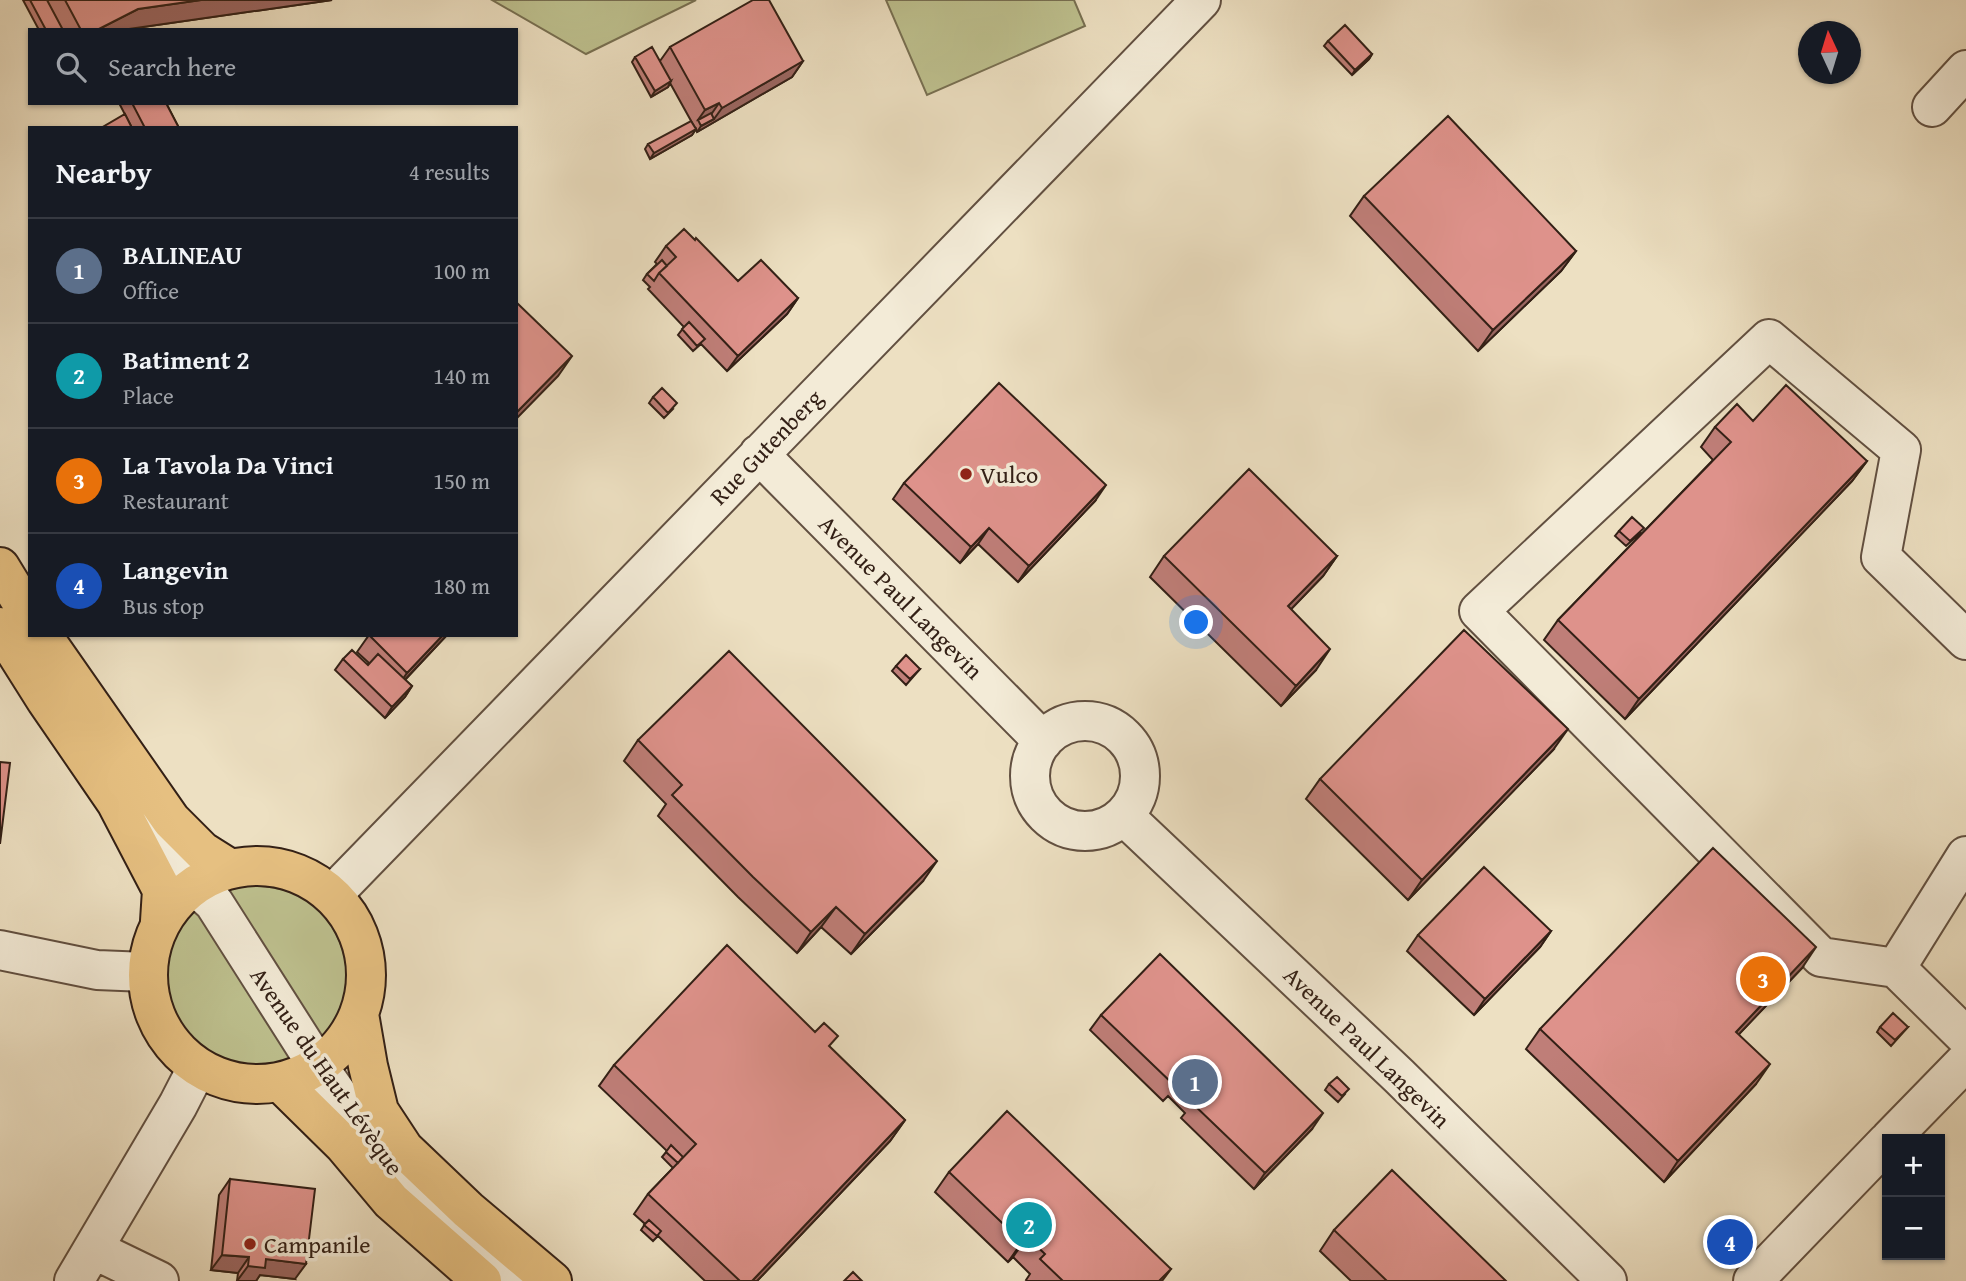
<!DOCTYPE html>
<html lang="en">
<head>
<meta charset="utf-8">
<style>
	:root { --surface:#171b24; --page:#242831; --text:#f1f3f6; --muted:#9ea1a6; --line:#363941; --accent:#b45309 }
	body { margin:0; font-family:"Gentium Book Plus",serif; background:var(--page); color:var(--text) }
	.controls { position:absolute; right:21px; bottom:21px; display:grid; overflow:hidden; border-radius:0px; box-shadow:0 2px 5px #0004 }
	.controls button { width:63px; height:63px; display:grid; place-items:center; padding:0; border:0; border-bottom:2px solid var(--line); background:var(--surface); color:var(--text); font:35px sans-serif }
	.compass { position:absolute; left:1798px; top:21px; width:63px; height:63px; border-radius:50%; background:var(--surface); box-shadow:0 2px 5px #0004; rotate:356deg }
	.you { position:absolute; left:1197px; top:623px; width:24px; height:24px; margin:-18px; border:5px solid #fff; border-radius:50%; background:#1a73e8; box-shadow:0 0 0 10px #1a73e833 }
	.badge { display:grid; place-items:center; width:46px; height:46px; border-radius:50%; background:var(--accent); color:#fff; font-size:23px; font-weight:700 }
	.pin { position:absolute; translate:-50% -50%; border:4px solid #fff; box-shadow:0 2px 7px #0006 }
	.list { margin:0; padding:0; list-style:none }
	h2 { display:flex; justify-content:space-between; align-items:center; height:91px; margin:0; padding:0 28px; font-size:30px }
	h2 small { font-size:23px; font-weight:400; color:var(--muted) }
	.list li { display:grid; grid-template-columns:46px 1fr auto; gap:21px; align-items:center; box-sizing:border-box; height:105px; padding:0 28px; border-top:2px solid var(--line) }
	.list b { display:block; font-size:26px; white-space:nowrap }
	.list p { margin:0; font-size:23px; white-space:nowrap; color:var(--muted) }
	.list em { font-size:23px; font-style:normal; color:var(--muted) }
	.icon { flex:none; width:38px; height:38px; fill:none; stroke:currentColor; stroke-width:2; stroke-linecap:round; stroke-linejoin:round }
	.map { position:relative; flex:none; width:1966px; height:1281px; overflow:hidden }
	.search { position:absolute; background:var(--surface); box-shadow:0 2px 5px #0004; left:28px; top:28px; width:490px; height:77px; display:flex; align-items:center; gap:18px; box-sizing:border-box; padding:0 24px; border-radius:0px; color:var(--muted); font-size:26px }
	.panel { position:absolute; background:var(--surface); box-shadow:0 2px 5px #0004; left:28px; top:126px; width:490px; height:511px; border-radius:0px }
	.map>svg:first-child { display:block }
</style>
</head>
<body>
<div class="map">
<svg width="1966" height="1281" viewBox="0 0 1966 1281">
	<rect width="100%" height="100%" fill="#ede0c2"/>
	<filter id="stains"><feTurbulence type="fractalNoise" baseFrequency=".00286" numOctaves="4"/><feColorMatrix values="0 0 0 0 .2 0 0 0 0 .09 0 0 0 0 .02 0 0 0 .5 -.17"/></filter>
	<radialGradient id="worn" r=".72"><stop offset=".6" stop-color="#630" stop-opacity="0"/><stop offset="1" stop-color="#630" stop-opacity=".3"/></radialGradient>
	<path fill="#bec18f" stroke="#787052" stroke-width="2" d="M 492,0 L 696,0 L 586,54 Z
		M 886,0 L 1074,0 L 1085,26 L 927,95 Z
		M 252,885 C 275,887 296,890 314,905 C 353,939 361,1007 320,1041 L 226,890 Z
		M 198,904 L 296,1059 C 281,1065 266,1070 250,1069 C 207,1066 170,1028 165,985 C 161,954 176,925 198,904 Z"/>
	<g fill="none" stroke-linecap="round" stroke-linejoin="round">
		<defs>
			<path id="minor" d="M 1932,107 L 1966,70
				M 759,454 L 1043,741
				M 1966,640 L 1881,557 L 1901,450 L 1769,339 L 1479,611 L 1821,957 L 1896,968 L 1966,1037
				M1030 776a55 55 0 1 1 110 0a55 55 0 1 1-110 0Z
				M 130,794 L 193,884 L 214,903 L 319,1068 L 378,1152 L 414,1193 L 518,1281
				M 1124,816 L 1399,1076 L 1607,1281
				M 332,895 L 1201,0
				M 0,950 L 97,970 L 146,972
				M 1896,968 L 1966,856
				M 1890,1139 L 1966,1061
				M 93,1249 L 159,1281
				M 74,1281 L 178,1105 L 197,1068
				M 1753,1281 L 1887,1142"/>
			<path id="major" d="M 0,567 L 30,616
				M 0,627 L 46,700 L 116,802 L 162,890 L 160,921
				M 42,635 L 171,820 L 202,851 L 229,868
				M148 975a109 109 0 1 1 218 0a109 109 0 1 1-218 0Z
				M 359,1014 L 368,1066 L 379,1111 L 404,1149 L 468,1210 L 552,1281
				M 280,1082 L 344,1145 L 391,1201 L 482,1281"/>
		</defs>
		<use href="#minor" stroke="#625041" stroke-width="42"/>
		<use href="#major" stroke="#332016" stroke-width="42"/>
		<use href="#minor" stroke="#f3ebd7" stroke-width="38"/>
		<use href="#major" stroke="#e6c081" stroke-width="38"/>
	</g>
	<path fill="#bf7e78" stroke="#332016" stroke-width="2" d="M 23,0 L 332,0 L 122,30 L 39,30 Z
		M 1328,41 L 1372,54 L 1369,59 L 1352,75 L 1324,46 Z
		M 670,47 L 803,61 L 792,77 L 697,132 L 696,129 L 692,135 L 650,159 L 645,149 L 648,144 L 695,128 L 670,83 L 668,87 L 651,97 L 632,62 L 635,57 L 660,61 Z
		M 119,103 L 166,103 L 179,128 L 101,128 L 131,126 Z
		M 1364,196 L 1576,251 L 1561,271 L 1478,351 L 1350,216 Z
		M 666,246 L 738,281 L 798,298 L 787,314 L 727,371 L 701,344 L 693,351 L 678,335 L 684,327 L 648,289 L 650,287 L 643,280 L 647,274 L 657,264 L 655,262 Z
		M 653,397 L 673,409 L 664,418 L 649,403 Z
		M 1753,421 L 1867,461 L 1852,481 L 1625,719 L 1544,640 L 1558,620 L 1713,460 L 1701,447 L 1715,427 Z
		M 904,483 L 1095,501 L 1018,582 L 978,544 L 960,563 L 893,499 Z
		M 1619,531 L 1640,533 L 1626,546 L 1615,536 Z
		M 1164,556 L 1337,556 L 1323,576 L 1291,609 L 1316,670 L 1281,706 L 1150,577 Z
		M 369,635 L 447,635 L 405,680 L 412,686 L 405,697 L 385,718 L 335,670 L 343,659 L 368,665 L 369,663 L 357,652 Z
		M 896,666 L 920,669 L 906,685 L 892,671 Z
		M 638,740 L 923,881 L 851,954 L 821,927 L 797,953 L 738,897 L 658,816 L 666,804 L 624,761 Z
		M 1553,750 L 1408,900 L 1306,799 L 1320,779 Z
		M 1551,931 L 1540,947 L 1474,1015 L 1407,951 L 1418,935 Z
		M 1802,968 L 1739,1034 L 1756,1084 L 1664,1182 L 1526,1049 L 1540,1029 Z
		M 1101,1015 L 1312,1129 L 1254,1189 L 1181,1118 L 1185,1113 L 1168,1096 L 1163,1101 L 1090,1030 Z
		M 1880,1027 L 1908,1027 L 1891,1046 L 1877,1032 Z
		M 830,1047 L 905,1120 L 890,1141 L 757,1281 L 705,1281 L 658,1236 L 653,1241 L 641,1230 L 645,1224 L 634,1214 L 648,1194 L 673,1168 L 662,1157 L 667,1151 L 599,1086 L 614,1065 Z
		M 1329,1084 L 1345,1094 L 1338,1102 L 1325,1090 Z
		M 949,1172 L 1171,1269 L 1162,1281 L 1027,1281 L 1026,1280 L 1030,1274 L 1013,1257 L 1008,1262 L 935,1192 Z
		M 230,1179 L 295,1279 L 260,1275 L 256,1281 L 237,1281 L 238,1273 L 211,1270 L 219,1195 Z
		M 1334,1230 L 1506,1281 L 1351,1281 L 1320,1251 Z"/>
	<path fill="#9b6661" stroke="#332016" stroke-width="2" d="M 201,0 L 332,0 L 122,30 L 97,30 L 138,9 Z
		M 1372,54 L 1369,59 L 1352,75 L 1355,70 Z
		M 803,61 L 792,77 L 697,132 L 701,126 L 714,119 L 722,108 Z
		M 671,81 L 668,87 L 651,97 L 655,91 Z
		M 719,103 L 708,119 L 698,120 L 705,110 Z
		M 696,129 L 692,135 L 650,159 L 654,153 Z
		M 1576,251 L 1561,271 L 1478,351 L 1493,330 Z
		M 798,298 L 787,314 L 727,371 L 738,356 Z
		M 572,356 L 558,376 L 516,419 L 516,413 Z
		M 1867,461 L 1852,481 L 1625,719 L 1639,699 Z
		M 1106,485 L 1095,501 L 1018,582 L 1029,566 Z
		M 989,528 L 978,544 L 960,563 L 971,547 Z
		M 1337,556 L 1323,576 L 1274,627 L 1288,606 Z
		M 443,635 L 447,635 L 396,689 L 407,673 Z
		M 1330,649 L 1316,670 L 1281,706 L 1296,686 Z
		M 412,686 L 405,697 L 385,718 L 392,707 Z
		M 1568,729 L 1553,750 L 1408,900 L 1422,880 Z
		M 937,861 L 923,881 L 851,954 L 865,934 Z
		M 836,907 L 821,927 L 797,953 L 811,932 Z
		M 1551,931 L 1540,947 L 1474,1015 L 1485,999 Z
		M 1816,947 L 1802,968 L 1722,1052 L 1736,1032 Z
		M 1770,1064 L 1756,1084 L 1664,1182 L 1678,1161 Z
		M 1323,1113 L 1312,1129 L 1254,1189 L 1265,1173 Z
		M 905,1120 L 890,1141 L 757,1281 L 752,1281 Z
		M 1027,1237 L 1013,1257 L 1008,1262 L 1022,1242 Z
		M 222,1255 L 249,1257 L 238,1273 L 211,1270 Z
		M 266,1259 L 306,1264 L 295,1279 L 260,1275 L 256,1281 L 237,1281 L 248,1266 Z"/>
	<path fill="#de928b" stroke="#332016" stroke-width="2" d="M 30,0 L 47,0 L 63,30 L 46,30 Z
		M 65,0 L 201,0 L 138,9 L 97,30 L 81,30 Z
		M 753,0 L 769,0 L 803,61 L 722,108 L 719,103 L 705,110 L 670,47 Z
		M 1345,25 L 1372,54 L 1355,70 L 1328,41 Z
		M 652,47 L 671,81 L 655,91 L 635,57 Z
		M 132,103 L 166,103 L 179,128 L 145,128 Z
		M 711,113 L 714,119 L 701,126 L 698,120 Z
		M 125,114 L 132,128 L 101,128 Z
		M 1448,116 L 1576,251 L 1493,330 L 1364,196 Z
		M 691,121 L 696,129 L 654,153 L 648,144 Z
		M 684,229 L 695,240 L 696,238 L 738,281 L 761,260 L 798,298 L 738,356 L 659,273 L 676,257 L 666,246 Z
		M 662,260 L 667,266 L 659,273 L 654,281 L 647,274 Z
		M 516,302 L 572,356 L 516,413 Z
		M 689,322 L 705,339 L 697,346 L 682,329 Z
		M 999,383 L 1106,485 L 1029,566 L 989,528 L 971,547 L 904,483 Z
		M 1786,385 L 1867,461 L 1639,699 L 1558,620 L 1731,442 L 1715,427 L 1737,404 L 1753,421 Z
		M 662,388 L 677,403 L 668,413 L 653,397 Z
		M 1249,469 L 1337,556 L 1288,606 L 1330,649 L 1296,686 L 1164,556 Z
		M 1632,517 L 1644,528 L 1630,541 L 1619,531 Z
		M 1464,630 L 1568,729 L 1422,880 L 1320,779 Z
		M 369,635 L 443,635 L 407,673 Z
		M 352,650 L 368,665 L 378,654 L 412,686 L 392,707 L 343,659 Z
		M 729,651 L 937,861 L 865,934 L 836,907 L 811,932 L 753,877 L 672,795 L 682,785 L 638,740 Z
		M 906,655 L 920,669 L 910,679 L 896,666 Z
		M 0,762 L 10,763 L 0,844 Z
		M 1713,848 L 1816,947 L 1736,1032 L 1770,1064 L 1678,1161 L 1540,1029 Z
		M 1484,867 L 1551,931 L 1485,999 L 1418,935 Z
		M 727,945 L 815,1032 L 824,1023 L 838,1036 L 829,1046 L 905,1120 L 752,1281 L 740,1281 L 648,1194 L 696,1144 L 614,1065 Z
		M 1160,954 L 1323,1113 L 1265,1173 L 1192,1103 L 1197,1098 L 1179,1080 L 1174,1085 L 1101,1015 Z
		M 1893,1013 L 1908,1027 L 1895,1040 L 1880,1027 Z
		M 1337,1077 L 1349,1089 L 1342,1096 L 1329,1084 Z
		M 1007,1111 L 1171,1269 L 1159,1281 L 1063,1281 L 1040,1259 L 1045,1254 L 1027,1237 L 1022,1242 L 949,1172 Z
		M 671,1145 L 683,1157 L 678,1163 L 666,1152 Z
		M 1392,1170 L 1506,1281 L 1387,1281 L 1334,1230 Z
		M 230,1179 L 315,1189 L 306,1264 L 266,1259 L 265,1268 L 248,1266 L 249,1257 L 222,1255 Z
		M 649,1220 L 661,1231 L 657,1236 L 644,1225 Z
		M 853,1272 L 862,1281 L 844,1281 Z"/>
	<g fill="#8f2418" stroke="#f3ebd7" stroke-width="2.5">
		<circle cx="966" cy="474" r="7"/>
		<circle cx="250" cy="1244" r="7"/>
	</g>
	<g text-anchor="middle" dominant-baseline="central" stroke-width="7" stroke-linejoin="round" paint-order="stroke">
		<g font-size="24" fill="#332016" stroke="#f3ebd7">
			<text transform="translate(766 447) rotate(-46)">Rue Gutenberg</text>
			<text transform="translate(901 597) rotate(45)">Avenue Paul Langevin</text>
			<text transform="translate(1367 1047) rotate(44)">Avenue Paul Langevin</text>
			<text transform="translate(327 1071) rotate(55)">Avenue du Haut Lévèque</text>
		</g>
		<g font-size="24" fill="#332016" stroke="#f3ebd7" text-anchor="start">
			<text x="980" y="474">Vulco</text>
			<text x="264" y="1244">Campanile</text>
		</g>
	</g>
	<rect width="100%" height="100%" filter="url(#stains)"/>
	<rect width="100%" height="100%" fill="url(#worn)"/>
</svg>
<div class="controls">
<button>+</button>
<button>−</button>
</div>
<svg class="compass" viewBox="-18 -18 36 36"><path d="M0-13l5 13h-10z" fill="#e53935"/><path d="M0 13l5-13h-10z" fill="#9ea1a6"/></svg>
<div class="you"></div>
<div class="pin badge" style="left:1195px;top:1082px;background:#5c6f8a">1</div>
<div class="pin badge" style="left:1029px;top:1225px;background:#0f9aa8">2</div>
<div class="pin badge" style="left:1763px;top:979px;background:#e8710a">3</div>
<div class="pin badge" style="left:1730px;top:1242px;background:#1a4fb4">4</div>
<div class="search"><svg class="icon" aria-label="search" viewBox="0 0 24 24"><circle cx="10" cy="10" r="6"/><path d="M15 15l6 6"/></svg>Search here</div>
<section class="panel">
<h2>Nearby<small>4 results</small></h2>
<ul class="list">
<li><span class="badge" style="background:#5c6f8a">1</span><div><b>BALINEAU</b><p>Office</p></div><em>100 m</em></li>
<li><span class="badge" style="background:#0f9aa8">2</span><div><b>Batiment 2</b><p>Place</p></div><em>140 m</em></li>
<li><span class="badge" style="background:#e8710a">3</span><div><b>La Tavola Da Vinci</b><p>Restaurant</p></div><em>150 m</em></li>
<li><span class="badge" style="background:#1a4fb4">4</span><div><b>Langevin</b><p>Bus stop</p></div><em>180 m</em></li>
</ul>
</section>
</div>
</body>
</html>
